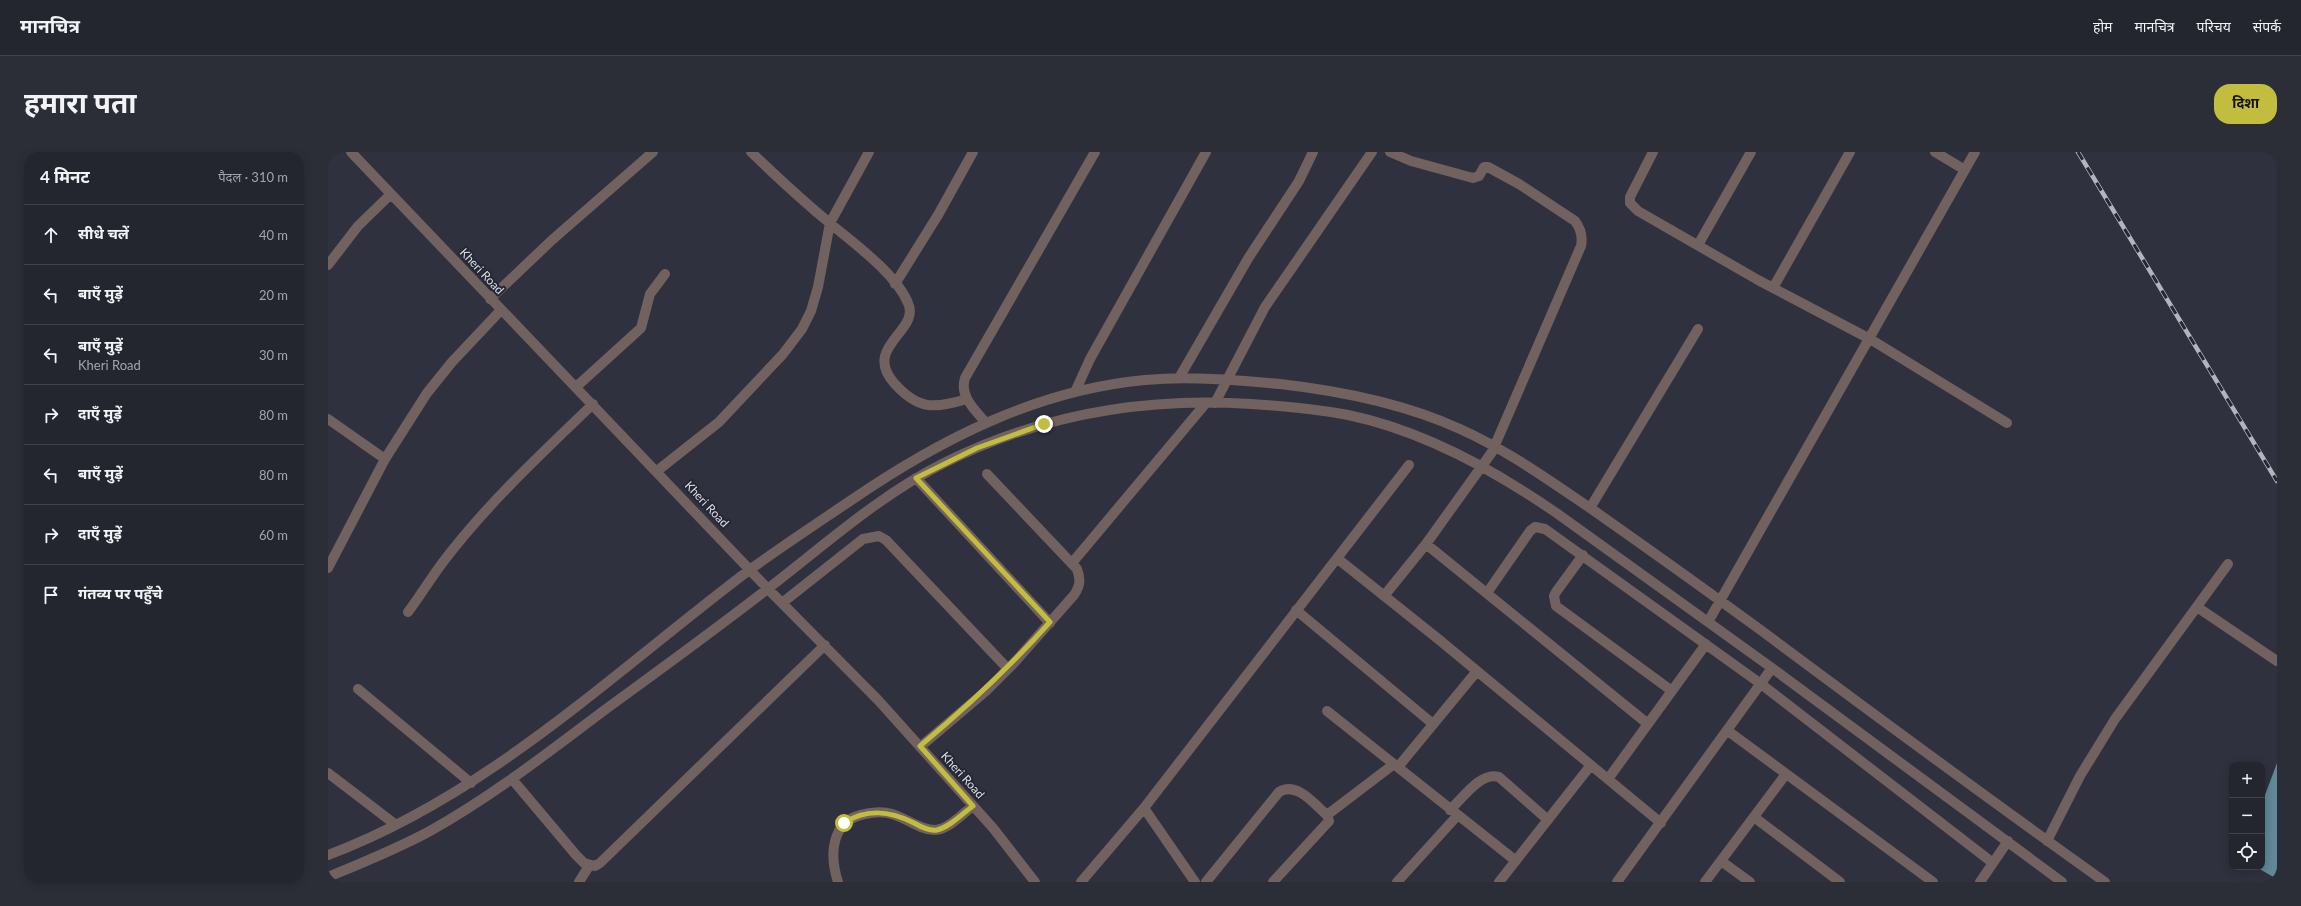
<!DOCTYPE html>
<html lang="hi">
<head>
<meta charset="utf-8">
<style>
	:root { --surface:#23262e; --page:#2b2e36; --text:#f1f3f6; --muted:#a3a5aa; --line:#40434a; --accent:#c2bd3f }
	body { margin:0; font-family:Lato,"Noto Sans Devanagari",sans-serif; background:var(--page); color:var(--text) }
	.controls { position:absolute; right:12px; bottom:12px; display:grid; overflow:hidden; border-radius:8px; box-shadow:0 2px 10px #0003 }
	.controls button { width:36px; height:36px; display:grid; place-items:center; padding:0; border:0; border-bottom:1px solid var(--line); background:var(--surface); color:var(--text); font:20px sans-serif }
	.stop { position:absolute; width:12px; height:12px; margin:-9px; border:3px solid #c2bd3f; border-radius:50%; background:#fff }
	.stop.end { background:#c2bd3f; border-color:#fff; box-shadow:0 1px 4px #0008 }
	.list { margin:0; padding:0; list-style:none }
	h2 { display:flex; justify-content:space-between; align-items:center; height:52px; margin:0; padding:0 16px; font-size:17px }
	h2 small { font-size:13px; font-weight:400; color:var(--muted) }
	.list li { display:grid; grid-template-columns:26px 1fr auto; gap:12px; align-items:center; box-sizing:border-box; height:60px; padding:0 16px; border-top:1px solid var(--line) }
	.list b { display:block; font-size:15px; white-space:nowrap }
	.list p { margin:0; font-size:13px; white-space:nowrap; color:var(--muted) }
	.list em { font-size:13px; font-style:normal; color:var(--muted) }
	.icon { flex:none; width:22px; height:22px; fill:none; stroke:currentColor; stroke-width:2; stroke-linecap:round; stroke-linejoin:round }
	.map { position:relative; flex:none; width:1949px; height:730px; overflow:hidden; border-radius:16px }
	header { display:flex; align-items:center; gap:24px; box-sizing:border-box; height:56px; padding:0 20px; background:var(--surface); border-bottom:1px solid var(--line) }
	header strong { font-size:19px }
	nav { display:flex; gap:22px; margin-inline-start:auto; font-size:14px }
	.intro { display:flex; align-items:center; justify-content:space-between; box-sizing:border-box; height:96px; padding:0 24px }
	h1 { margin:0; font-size:28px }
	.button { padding:10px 18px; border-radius:16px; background:var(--accent); color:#111; font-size:14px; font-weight:700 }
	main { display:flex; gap:24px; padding:0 24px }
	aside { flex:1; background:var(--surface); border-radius:16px; box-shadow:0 2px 10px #0003 }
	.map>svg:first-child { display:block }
</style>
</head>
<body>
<header>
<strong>मानचित्र</strong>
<nav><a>होम</a><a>मानचित्र</a><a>परिचय</a><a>संपर्क</a></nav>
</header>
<div class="intro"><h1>हमारा पता</h1><a class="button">दिशा</a></div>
<main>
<aside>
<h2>4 मिनट<small>पैदल · 310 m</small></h2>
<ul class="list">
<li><svg class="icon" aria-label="ahead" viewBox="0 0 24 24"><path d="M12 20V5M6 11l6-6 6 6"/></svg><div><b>सीधे चलें</b></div><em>40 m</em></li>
<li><svg class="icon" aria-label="left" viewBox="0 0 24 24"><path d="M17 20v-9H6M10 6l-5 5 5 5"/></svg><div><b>बाएँ मुड़ें</b></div><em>20 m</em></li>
<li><svg class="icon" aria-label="left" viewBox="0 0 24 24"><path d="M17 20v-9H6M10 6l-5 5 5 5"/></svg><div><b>बाएँ मुड़ें</b><p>Kheri Road</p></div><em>30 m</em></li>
<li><svg class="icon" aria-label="right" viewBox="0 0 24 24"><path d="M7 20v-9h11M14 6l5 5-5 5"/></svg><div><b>दाएँ मुड़ें</b></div><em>80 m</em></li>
<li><svg class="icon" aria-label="left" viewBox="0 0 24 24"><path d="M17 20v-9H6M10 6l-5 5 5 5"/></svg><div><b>बाएँ मुड़ें</b></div><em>80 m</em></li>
<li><svg class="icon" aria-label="right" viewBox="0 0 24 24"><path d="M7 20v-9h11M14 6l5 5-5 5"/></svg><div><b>दाएँ मुड़ें</b></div><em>60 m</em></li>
<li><svg class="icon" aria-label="arrive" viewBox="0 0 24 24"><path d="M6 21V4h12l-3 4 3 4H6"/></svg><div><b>गंतव्य पर पहुँचे</b></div></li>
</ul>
</aside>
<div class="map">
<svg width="1949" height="730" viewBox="0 0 1949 730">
	<rect width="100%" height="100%" fill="#2f323e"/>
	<path fill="#618896" d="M 1949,611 L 1949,727 L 1928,715 L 1934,715 L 1934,651 Z"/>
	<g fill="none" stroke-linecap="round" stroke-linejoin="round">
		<path stroke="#71615f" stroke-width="10" d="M 23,0 L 440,437 L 550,548 L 665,676 L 707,730
			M 423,0 C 449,25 476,50 504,73 C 528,93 568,122 580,151 C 593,179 534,194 566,231 C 590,258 606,257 639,247
			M 1325,0 L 1302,45 L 1302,51 L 1310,59 L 1430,128 L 1542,187 L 1679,271
			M 1607,0 L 1637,18
			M 1370,93 L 1423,0
			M 0,113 L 30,74 L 63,42
			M 567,132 L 610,63 L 645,0
			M 1445,136 L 1522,0
			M 162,147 L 224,88 L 325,0
			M 851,226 L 921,105 L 971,29 L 985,0
			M 248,235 L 313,176 L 322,142 L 337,122
			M 747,240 L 762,207 L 878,0
			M 887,251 L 937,155 L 1044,0
			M 0,267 L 57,307
			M 658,271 C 647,258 631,244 637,226 L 767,0
			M 329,319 L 391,270 L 455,202 L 474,177 L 483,159 L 490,135 L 502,71 L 541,0
			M 588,326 L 722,471
			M 1262,356 L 1370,177
			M 1098,392 L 1320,572
			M 1255,403 L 1228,440 L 1226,444 L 1228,454 L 1344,539
			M 1010,407 L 1109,486 L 1333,671
			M 744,411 L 878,251
			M 0,416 L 57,307 L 99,241 L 124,210 L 173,158
			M 1159,441 L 1202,379 L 1207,375 L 1217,377 L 1433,532 L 1665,711
			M 1056,444 L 1098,392 L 1164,300 L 1253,94 C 1255,84 1253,77 1247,69 L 1191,32 L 1160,15 L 1156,15 L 1151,24 L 1145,26 L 1083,9 L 1062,0
			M 454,451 L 535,387 L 551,384 L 558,388 L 680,517
			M 1869,455 L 1949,509
			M 968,458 L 1105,572
			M 80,460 C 92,444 103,426 115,410 C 159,352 213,302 265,252
			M 1380,470 L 1647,0
			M 30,537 L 143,631
			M 999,559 L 1188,709
			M 1400,579 L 1605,730
			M 592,595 L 658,539 L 686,511 L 746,443 C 752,434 753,428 749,417 L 659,322
			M 1070,615 L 1149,519
			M 0,621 L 68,673
			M 184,627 L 248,703 L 256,711 L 267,714 L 272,711 L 497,493
			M 1280,627 L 1378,492
			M 816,656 L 867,730
			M 1122,658 C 1135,646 1153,619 1171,625 L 1220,668
			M 999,663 L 1066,612
			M 1426,665 L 1512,730
			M 1719,689 L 1752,624 L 1787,567 L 1900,412
			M 0,703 C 160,643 285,521 420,419 C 453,395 488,372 522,349 C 611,288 708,238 817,228 C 862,224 907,228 952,232 C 1014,239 1075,251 1132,277 C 1179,298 1222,329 1265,358 C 1322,398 1378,438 1434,479 C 1548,564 1662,648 1777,730
			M 1393,709 L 1422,730
			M 0,725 C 34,711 69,697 102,679 C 163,645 218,602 274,560 C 330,519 387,478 442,435 C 499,391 553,342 618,310 C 713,263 817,245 923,252 C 955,254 988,257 1020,263 C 1093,278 1166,318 1227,360 L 1444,516 L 1734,730
			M 251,730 L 261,714
			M 510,730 C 501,702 503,668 537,662 C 546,660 555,659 564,662 C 578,666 592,678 607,678 C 620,678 635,661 645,654
			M 753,730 L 816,656 L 1081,313
			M 878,730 L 951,640 C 969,629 986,652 999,663 L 1001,669 L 945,730
			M 1069,730 L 1129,664
			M 1171,730 L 1263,613
			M 1289,730 L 1444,516
			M 1377,730 L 1458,622
			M 1652,730 L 1680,689"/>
		<defs>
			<path id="rail" d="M 1750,0 L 1949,329"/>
		</defs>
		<use href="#rail" stroke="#b3b5be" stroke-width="4.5"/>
		<use href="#rail" stroke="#252834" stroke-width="3" stroke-dasharray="9" stroke-linecap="butt"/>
	</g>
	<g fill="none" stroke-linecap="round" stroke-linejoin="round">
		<path stroke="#c2bd3f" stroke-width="5" d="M 516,671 C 539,656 562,659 586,671 C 593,675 602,679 609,678 C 622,675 635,661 645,654 L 592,594 C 640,554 680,517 722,470 L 588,326 L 649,296 L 716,272"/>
	</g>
	<g text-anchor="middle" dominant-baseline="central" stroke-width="4" stroke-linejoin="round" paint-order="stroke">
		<g font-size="12" fill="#dbdde5" stroke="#252834">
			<text transform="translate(154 119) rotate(47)">Kheri Road</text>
			<text transform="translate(379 352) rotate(47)">Kheri Road</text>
			<text transform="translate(635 623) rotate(48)">Kheri Road</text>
		</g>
	</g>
</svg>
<div class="controls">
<button>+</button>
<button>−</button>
<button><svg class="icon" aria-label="locate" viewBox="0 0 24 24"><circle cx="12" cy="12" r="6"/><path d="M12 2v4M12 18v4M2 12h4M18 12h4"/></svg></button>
</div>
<div class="stop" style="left:516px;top:671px"></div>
<div class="stop end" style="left:716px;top:272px"></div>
</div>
</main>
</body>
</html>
